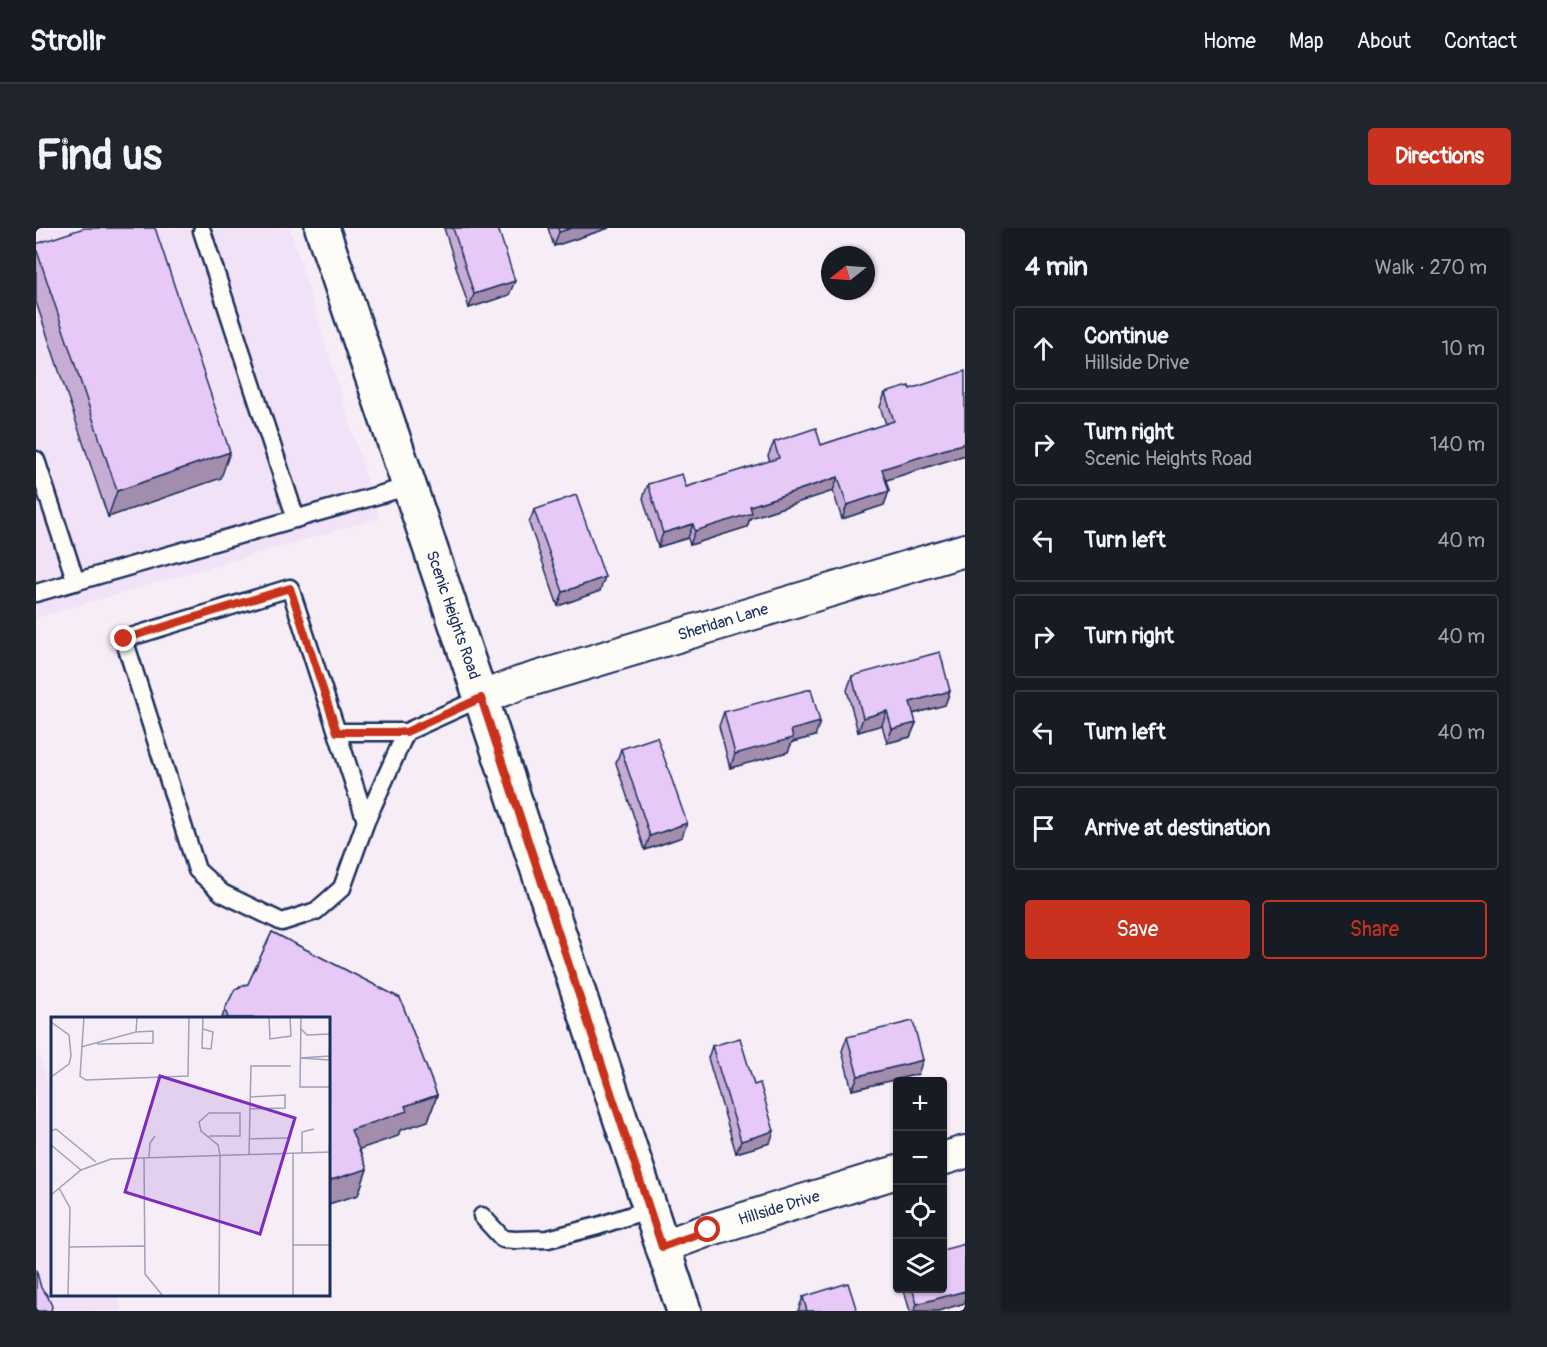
<!DOCTYPE html>
<html lang="en">
<head>
<meta charset="utf-8">
<style>
	:root { --surface:#171b24; --page:#20242c; --text:#f1f3f6; --muted:#9ea1a6; --line:#363941; --accent:#c8321e }
	body { margin:0; font-family:Pangolin,sans-serif; background:var(--page); color:var(--text) }
	.controls { position:absolute; right:18px; bottom:18px; display:grid; overflow:hidden; border-radius:6px; box-shadow:0 2px 4px #0004 }
	.controls button { width:54px; height:54px; display:grid; place-items:center; padding:0; border:0; border-bottom:2px solid var(--line); background:var(--surface); color:var(--text); font:30px sans-serif }
	.compass { position:absolute; left:785px; top:18px; width:54px; height:54px; border-radius:50%; background:var(--surface); box-shadow:0 2px 4px #0004; rotate:253deg }
	.stop { position:absolute; width:18px; height:18px; margin:-14px; border:4px solid #c8321e; border-radius:50%; background:#fff }
	.stop.end { background:#c8321e; border-color:#fff; box-shadow:0 2px 6px #0008 }
	.list { margin:0; padding:0; list-style:none }
	h2 { display:flex; justify-content:space-between; align-items:center; height:78px; margin:0; padding:0 24px; font-size:26px }
	h2 small { font-size:20px; font-weight:400; color:var(--muted) }
	.list li { display:grid; grid-template-columns:39px 1fr auto; gap:18px; align-items:center; box-sizing:border-box; height:84px; margin:0 12px 12px; padding:0 12px; border:2px solid var(--line); border-radius:6px }
	.list b { display:block; font-size:22px; white-space:nowrap }
	.list p { margin:0; font-size:20px; white-space:nowrap; color:var(--muted) }
	.list em { font-size:20px; font-style:normal; color:var(--muted) }
	.actions { display:flex; gap:12px; padding:18px 24px }
	.actions a { flex:1; padding:14px 0; border:2px solid var(--accent); border-radius:6px; text-align:center; font-size:21px; color:var(--accent) }
	.actions .main { background:var(--accent); color:#fff }
	.icon { flex:none; width:33px; height:33px; fill:none; stroke:currentColor; stroke-width:2; stroke-linecap:round; stroke-linejoin:round }
	.map { position:relative; flex:none; width:929px; height:1083px; overflow:hidden; border-radius:6px }
	header { display:flex; align-items:center; gap:36px; box-sizing:border-box; height:84px; padding:0 30px; background:var(--surface); border-bottom:2px solid var(--line) }
	header strong { font-size:28px }
	nav { display:flex; gap:33px; margin-inline-start:auto; font-size:21px }
	.intro { display:flex; align-items:center; justify-content:space-between; box-sizing:border-box; height:144px; padding:0 36px }
	h1 { margin:0; font-size:42px }
	.button { padding:15px 27px; border-radius:6px; background:var(--accent); color:#fff; font-size:21px; font-weight:700 }
	main { display:flex; gap:36px; padding:0 36px }
	aside { flex:1; background:var(--surface); border-radius:6px; box-shadow:0 2px 4px #0004 }
	.map>svg:first-child { display:block }
</style>
</head>
<body>
<header>
<strong>Strollr</strong>
<nav><a>Home</a><a>Map</a><a>About</a><a>Contact</a></nav>
</header>
<div class="intro"><h1>Find us</h1><a class="button">Directions</a></div>
<main>
<div class="map">
<svg width="929" height="1083" viewBox="0 0 929 1083">
	<rect width="100%" height="100%" fill="#f6edf7"/>
	<filter id="ink" filterUnits="userSpaceOnUse"><feTurbulence type="fractalNoise" baseFrequency=".0167" numOctaves="2"/><feDisplacementMap in="SourceGraphic" scale="12" xChannelSelector="R" yChannelSelector="G"/><feConvolveMatrix kernelMatrix="1 2 1 2 8 2 1 2 1" color-interpolation-filters="sRGB"/></filter>
	<g filter="url(#ink)">
		<path fill="#f2e2f7" d="M 3,0 L 254,0 L 343,290 L 0,390 L 0,1 Z
			M 0,816 L 16,867 L 16,1066 L 81,1067 L 86,1083 L 0,1083 Z"/>
		<g fill="none" stroke-linecap="round" stroke-linejoin="round">
			<defs>
				<path id="lane" d="M 166,3 L 260,291
					M 0,232 L 40,354
					M 0,365 L 374,258
					M 301,504 L 370,504
					M 330,593 L 254,360 L 88,411 L 161,642 L 186,665 L 246,694 L 280,683 L 306,660 L 330,593 L 370,504 L 445,470
					M 446,988 L 467,1011 L 479,1012 L 512,1011 L 562,998 L 614,981"/>
				<path id="street" d="M 445,470 L 484,455 L 929,322
					M 906,931 L 929,924
					M 626,1019 L 672,1002 L 861,944"/>
				<path id="secondary" d="M 286,0 L 445,470 L 648,1083"/>
			</defs>
			<use href="#lane" stroke="#1b2f5e" stroke-width="21"/>
			<use href="#street" stroke="#1b2f5e" stroke-width="36"/>
			<use href="#secondary" stroke="#1b2f5e" stroke-width="38"/>
			<use href="#lane" stroke="#fdfcf7" stroke-width="16"/>
			<use href="#street" stroke="#fdfcf7" stroke-width="32"/>
			<use href="#secondary" stroke="#fdfcf7" stroke-width="33"/>
		</g>
		<path fill="#c7add4" stroke="#1b2f5e" stroke-width="1.5" d="M 408,0 L 462,0 L 473,67 L 433,80 Z
			M 512,0 L 573,0 L 518,18 Z
			M 0,16 L 185,250 L 72,289 L 0,74 Z
			M 874,161 L 929,227 L 850,252 L 853,263 L 848,277 L 806,291 L 797,263 L 714,290 L 711,299 L 654,317 L 652,310 L 622,319 L 607,270 L 612,256 L 650,259 L 734,233 L 732,228 L 738,214 L 785,217 L 850,196 L 844,179 L 849,165 Z
			M 498,282 L 564,363 L 522,378 L 493,295 Z
			M 816,448 L 914,463 L 909,477 L 877,486 L 880,495 L 874,509 L 851,515 L 846,497 L 822,504 L 811,462 Z
			M 688,484 L 779,508 L 756,514 L 752,524 L 694,540 L 683,498 Z
			M 585,521 L 646,609 L 609,622 L 580,535 Z
			M 236,704 L 364,770 L 401,867 L 392,893 L 364,902 L 362,908 L 323,921 L 331,941 L 322,967 L 292,976 L 292,790 L 186,790 L 189,781 L 199,761 L 212,756 Z
			M 811,809 L 882,846 L 816,862 L 806,823 Z
			M 676,818 L 734,915 L 700,925 L 672,830 Z
			M 929,1016 L 929,1075 L 902,1083 L 874,1083 L 867,1060 L 906,1060 Z
			M 767,1069 L 821,1083 L 762,1083 Z"/>
		<path fill="#a28dad" stroke="#1b2f5e" stroke-width="1.5" d="M 536,0 L 573,0 L 518,18 L 523,4 Z
			M 479,53 L 473,67 L 433,80 L 438,66 Z
			M 929,215 L 929,227 L 841,255 L 846,241 Z
			M 194,224 L 185,250 L 72,289 L 81,263 Z
			M 802,249 L 797,263 L 714,290 L 711,299 L 654,317 L 659,303 L 714,278 Z
			M 853,263 L 848,277 L 806,291 L 811,277 Z
			M 657,296 L 652,310 L 622,319 L 627,305 Z
			M 569,349 L 564,363 L 522,378 L 527,364 Z
			M 914,463 L 909,477 L 869,488 L 874,474 Z
			M 851,483 L 846,497 L 822,504 L 827,490 Z
			M 784,494 L 779,508 L 756,514 L 752,524 L 694,540 L 699,526 L 755,502 Z
			M 880,495 L 874,509 L 851,515 L 856,501 Z
			M 651,595 L 646,609 L 609,622 L 614,608 Z
			M 887,832 L 882,846 L 816,862 L 822,848 Z
			M 401,867 L 392,893 L 364,902 L 362,908 L 306,927 L 315,902 L 369,878 Z
			M 738,903 L 734,915 L 700,925 L 705,913 Z
			M 331,941 L 322,967 L 292,976 L 292,953 Z
			M 929,1063 L 929,1075 L 902,1083 L 878,1083 L 881,1076 Z"/>
		<path fill="#e7c9f7" stroke="#1b2f5e" stroke-width="1.5" d="M 48,0 L 119,0 L 194,224 L 81,263 L 0,20 L 0,16 Z
			M 417,0 L 462,0 L 479,53 L 438,66 Z
			M 522,0 L 536,0 L 523,4 Z
			M 929,143 L 929,215 L 846,241 L 853,263 L 811,277 L 802,249 L 714,278 L 716,285 L 659,303 L 657,296 L 627,305 L 612,256 L 646,246 L 650,259 L 743,230 L 738,214 L 780,200 L 785,217 L 858,193 L 849,165 L 873,158 L 874,161 Z
			M 540,267 L 569,349 L 527,364 L 498,282 Z
			M 904,424 L 914,463 L 874,474 L 880,495 L 856,501 L 851,483 L 827,490 L 816,448 Z
			M 775,461 L 784,494 L 755,502 L 757,510 L 699,526 L 688,484 Z
			M 621,509 L 651,595 L 614,608 L 585,521 Z
			M 236,704 L 364,770 L 401,867 L 369,878 L 371,883 L 315,902 L 331,941 L 292,953 L 292,790 L 192,790 L 189,781 L 199,761 L 212,756 Z
			M 877,793 L 887,832 L 822,848 L 811,809 Z
			M 704,810 L 718,857 L 724,855 L 738,903 L 705,913 L 676,818 Z
			M 929,1016 L 929,1063 L 881,1076 L 876,1060 L 906,1060 L 906,1022 Z
			M 0,1041 L 5,1060 L 11,1067 L 16,1078 L 15,1083 L 0,1083 Z
			M 812,1055 L 821,1083 L 771,1083 L 767,1069 Z"/>
	</g>
	<g fill="none" stroke-linecap="round" stroke-linejoin="round" filter="url(#ink)">
		<path stroke="#c8321e" stroke-width="8" d="M 88,411 L 254,360 L 301,504 L 370,504 L 445,470 L 626,1019 L 672,1002"/>
	</g>
	<g text-anchor="middle" dominant-baseline="central" stroke-width="4.5" stroke-linejoin="round" paint-order="stroke">
		<g font-size="16" fill="#1b2f5e" stroke="#fdfcf7">
			<text transform="translate(417 387) rotate(71)">Scenic Heights Road</text>
			<text transform="translate(687 394) rotate(-17)">Sheridan Lane</text>
			<text transform="translate(743 980) rotate(-17)">Hillside Drive</text>
		</g>
	</g>
	<g transform="translate(15 789)">
		<rect width="279" height="279" fill="#f6edf7"/>
		<path fill="none" stroke="#9ea1ba" stroke-width="1.5" d="M 33,0 L 29,59 L 35,63 L 137,59 L 138,0M 218,0 L 219,22 L 240,19 L 239,0M 250,0 L 249,70 L 279,70M 0,5 L 18,18 L 20,39 L 18,47 L 0,60M 249,11 L 256,18 L 279,17M 152,12 L 162,15 L 160,32 L 151,31 L 152,0M 46,27 L 102,26 L 102,14 L 85,15M 30,30 L 85,15 L 86,0M 249,41 L 279,39M 249,41 L 279,43M 198,92 L 234,91 L 234,78 L 199,80M 0,114 L 5,112 L 45,145M 158,119 L 189,119 L 189,96 L 158,96 L 148,105 L 150,114 L 167,128 L 169,138 L 168,279M 198,122 L 237,121M 0,128 L 30,153M 251,136 L 251,115 L 263,112M 198,137 L 200,49 L 240,49M 93,140 L 94,257 L 112,279M 98,140 L 99,126 L 104,119M 8,171 L 19,191 L 17,279M 0,178 L 30,153 L 60,142 L 279,135M 242,228 L 279,228M 19,230 L 93,229M 242,279 L 242,136"/>
		<path fill="#7b2cbf" fill-opacity="0.15" stroke="#7b2cbf" stroke-width="3" d="M 109,59 L 244,101 L 209,217 L 74,175 Z"/>
		<rect width="279" height="279" fill="none" stroke="#1b2f5e" stroke-width="3"/>
	</g>
</svg>
<div class="controls">
<button>+</button>
<button>−</button>
<button><svg class="icon" aria-label="locate" viewBox="0 0 24 24"><circle cx="12" cy="12" r="6"/><path d="M12 2v4M12 18v4M2 12h4M18 12h4"/></svg></button>
<button><svg class="icon" aria-label="layers" viewBox="0 0 24 24"><path d="M12 4l9 5-9 5-9-5zM3 14l9 5 9-5"/></svg></button>
</div>
<svg class="compass" viewBox="-18 -18 36 36"><path d="M0-13l5 13h-10z" fill="#e53935"/><path d="M0 13l5-13h-10z" fill="#9ea1a6"/></svg>
<div class="stop" style="left:672px;top:1002px"></div>
<div class="stop end" style="left:88px;top:411px"></div>
</div>
<aside>
<h2>4 min<small>Walk · 270 m</small></h2>
<ul class="list">
<li><svg class="icon" aria-label="ahead" viewBox="0 0 24 24"><path d="M12 20V5M6 11l6-6 6 6"/></svg><div><b>Continue</b><p>Hillside Drive</p></div><em>10 m</em></li>
<li><svg class="icon" aria-label="right" viewBox="0 0 24 24"><path d="M7 20v-9h11M14 6l5 5-5 5"/></svg><div><b>Turn right</b><p>Scenic Heights Road</p></div><em>140 m</em></li>
<li><svg class="icon" aria-label="left" viewBox="0 0 24 24"><path d="M17 20v-9H6M10 6l-5 5 5 5"/></svg><div><b>Turn left</b></div><em>40 m</em></li>
<li><svg class="icon" aria-label="right" viewBox="0 0 24 24"><path d="M7 20v-9h11M14 6l5 5-5 5"/></svg><div><b>Turn right</b></div><em>40 m</em></li>
<li><svg class="icon" aria-label="left" viewBox="0 0 24 24"><path d="M17 20v-9H6M10 6l-5 5 5 5"/></svg><div><b>Turn left</b></div><em>40 m</em></li>
<li><svg class="icon" aria-label="arrive" viewBox="0 0 24 24"><path d="M6 21V4h12l-3 4 3 4H6"/></svg><div><b>Arrive at destination</b></div></li>
</ul>
<div class="actions"><a class="main">Save</a><a>Share</a></div>
</aside>
</main>
</body>
</html>
